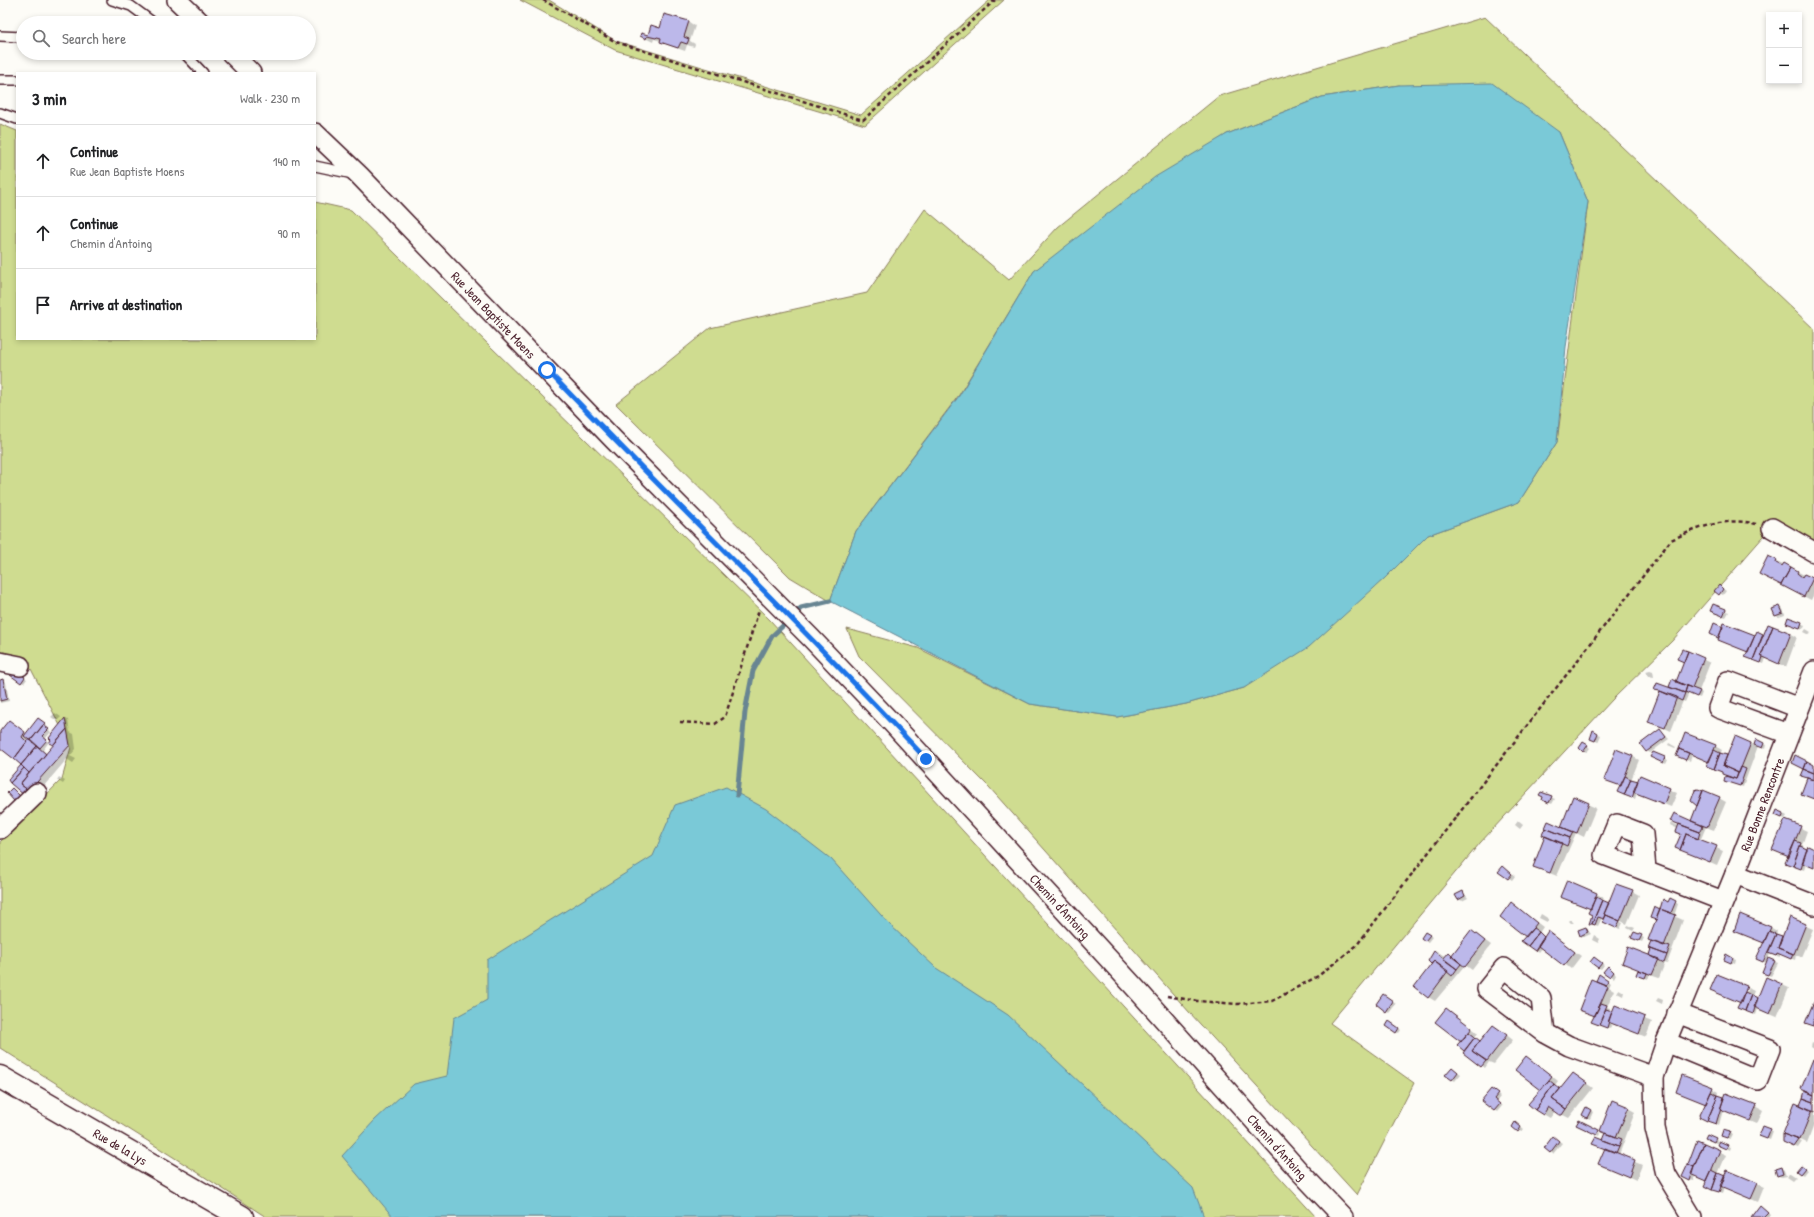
<!DOCTYPE html>
<html lang="en">
<head>
<meta charset="utf-8">
<style>
	:root { --surface:#fff; --page:#f2f2f2; --text:#202124; --muted:#757577; --line:#e0e0e0 }
	body { margin:0; font-family:"Patrick Hand",sans-serif; background:var(--page); color:var(--text) }
	.controls { position:absolute; right:12px; top:12px; display:grid; overflow:hidden; border-radius:0px; box-shadow:0 2px 6px #0003 }
	.controls button { width:36px; height:36px; display:grid; place-items:center; padding:0; border:0; border-bottom:1px solid var(--line); background:var(--surface); color:var(--text); font:20px sans-serif }
	.stop { position:absolute; width:12px; height:12px; margin:-9px; border:3px solid #1a73e8; border-radius:50%; background:#fff }
	.stop.end { background:#1a73e8; border-color:#fff; box-shadow:0 1px 4px #0008 }
	.list { margin:0; padding:0; list-style:none }
	h2 { display:flex; justify-content:space-between; align-items:center; height:52px; margin:0; padding:0 16px; font-size:17px }
	h2 small { font-size:13px; font-weight:400; color:var(--muted) }
	.list li { display:grid; grid-template-columns:26px 1fr auto; gap:12px; align-items:center; box-sizing:border-box; height:72px; padding:0 16px; border-top:1px solid var(--line) }
	.list b { display:block; font-size:15px; white-space:nowrap }
	.list p { margin:0; font-size:13px; white-space:nowrap; color:var(--muted) }
	.list em { font-size:13px; font-style:normal; color:var(--muted) }
	.icon { flex:none; width:22px; height:22px; fill:none; stroke:currentColor; stroke-width:2; stroke-linecap:round; stroke-linejoin:round }
	.map { position:relative; flex:none; width:1814px; height:1217px; overflow:hidden }
	.search { position:absolute; background:var(--surface); box-shadow:0 2px 6px #0003; left:16px; top:16px; width:300px; height:44px; display:flex; align-items:center; gap:10px; box-sizing:border-box; padding:0 14px; border-radius:22px; color:var(--muted); font-size:15px }
	.panel { position:absolute; background:var(--surface); box-shadow:0 2px 6px #0003; left:16px; top:72px; width:300px; height:268px; border-radius:0px }
	.map>svg:first-child { display:block }
</style>
</head>
<body>
<div class="map">
<svg width="1814" height="1217" viewBox="0 0 1814 1217">
	<rect width="100%" height="100%" fill="#fdfcf7"/>
	<filter id="ink" filterUnits="userSpaceOnUse"><feTurbulence type="fractalNoise" baseFrequency=".025" numOctaves="2"/><feDisplacementMap in="SourceGraphic" scale="8" xChannelSelector="R" yChannelSelector="G"/><feConvolveMatrix kernelMatrix="1 2 1 2 8 2 1 2 1" color-interpolation-filters="sRGB"/></filter>
	<g filter="url(#ink)">
		<path fill="#cfdc90" stroke="#8c7e5e" d="M 520,0 L 549,0 L 616,41 L 861,115 L 990,0 L 1004,0 L 865,125 L 615,50 Z
			M 1485,17 L 1814,329 L 1814,547 L 1771,528 L 1672,641 L 1612,700 L 1480,843 L 1330,1023 L 1414,1083 L 1357,1195 L 1190,1013 L 989,787 L 859,656 L 847,629 L 918,648 L 1030,704 L 1117,717 L 1186,704 L 1244,688 L 1385,578 L 1428,535 L 1519,502 L 1557,442 L 1588,202 L 1559,132 L 1399,85 L 1322,97 L 1227,134 L 1034,271 L 959,395 L 856,531 L 830,601 L 790,577 L 616,404 L 710,328 L 867,293 L 925,209 L 1009,280 L 1058,227 L 1219,96 Z
			M 0,124 L 17,131 L 17,339 L 315,339 L 315,202 L 351,210 L 770,620 L 1316,1217 L 266,1217 L 197,1172 L 0,1048 L 0,842 L 62,779 L 71,747 L 31,669 L 0,662 Z"/>
		<path fill="#7ac9d7" stroke="#678592" d="M 1492,83 L 1559,132 L 1588,202 L 1566,347 L 1557,442 L 1519,502 L 1428,535 L 1385,578 L 1309,647 L 1244,688 L 1186,704 L 1117,717 L 1030,704 L 830,601 L 856,531 L 959,396 L 1034,271 L 1155,177 L 1227,134 L 1322,97 L 1399,85 Z
			M 726,787 L 766,809 L 831,859 L 889,924 L 936,968 L 1008,1015 L 1193,1188 L 1204,1217 L 393,1217 L 342,1156 L 375,1120 L 414,1084 L 447,1076 L 454,1018 L 487,1000 L 487,960 L 653,856 L 675,805 Z"/>
		<path fill="#0003" d="M 689,22 L 695,26 L 690,41 L 695,44 L 694,47 L 687,45 L 685,51 L 668,45 L 661,41 L 654,39 L 653,42 L 641,36 L 642,34 L 648,36 L 660,30 Z
			M 1769,557 L 1814,580 L 1814,594 L 1811,600 L 1767,577 Z
			M 1722,588 L 1726,591 L 1723,595 L 1716,591 Z
			M 1714,606 L 1729,612 L 1726,617 L 1714,613 Z
			M 1780,607 L 1783,609 L 1785,615 L 1779,617 L 1776,616 L 1774,609 Z
			M 1789,618 L 1805,625 L 1803,629 L 1791,624 Z
			M 1725,624 L 1755,637 L 1757,632 L 1765,636 L 1790,633 L 1797,637 L 1786,667 L 1766,658 L 1764,664 L 1749,658 L 1748,652 L 1726,643 L 1714,636 L 1723,628 Z
			M 1806,629 L 1811,632 L 1810,635 L 1804,632 Z
			M 1688,652 L 1710,663 L 1699,691 L 1702,693 L 1700,698 L 1689,693 L 1685,702 L 1683,701 L 1671,731 L 1649,721 L 1661,692 L 1655,690 L 1670,688 L 1673,680 L 1677,682 Z
			M 1650,670 L 1653,671 L 1654,677 L 1648,676 L 1646,671 Z
			M 14,671 L 27,679 L 24,683 L 21,682 Z
			M 3,680 L 6,682 L 9,701 L 0,703 L 0,681 Z
			M 55,713 L 61,717 L 57,721 L 51,717 Z
			M 66,719 L 68,720 L 70,732 L 74,734 L 76,749 L 70,756 L 76,759 L 73,763 L 67,759 L 37,794 L 9,780 L 22,766 L 0,747 L 0,733 L 9,721 L 27,734 L 41,721 L 47,726 L 46,727 L 51,732 L 45,739 L 49,742 L 43,750 L 47,754 L 54,745 L 50,742 L 52,740 L 50,737 Z
			M 1660,730 L 1669,739 L 1650,753 L 1647,751 Z
			M 1594,732 L 1601,735 L 1598,742 L 1594,740 Z
			M 1757,741 L 1766,745 L 1765,749 L 1758,746 L 1743,787 L 1725,781 L 1726,776 L 1709,762 L 1692,755 L 1690,761 L 1678,755 L 1715,746 L 1722,750 L 1720,754 L 1728,757 L 1751,743 L 1755,746 Z
			M 1669,743 L 1676,747 L 1675,748 L 1668,745 Z
			M 1586,745 L 1590,748 L 1587,752 L 1584,751 Z
			M 1653,753 L 1668,760 L 1666,764 L 1652,756 Z
			M 1632,756 L 1639,760 L 1631,780 L 1638,783 L 1640,777 L 1677,793 L 1671,807 L 1637,793 L 1635,799 L 1621,793 L 1620,786 L 1605,779 Z
			M 59,777 L 65,781 L 63,784 L 57,780 Z
			M 1541,793 L 1555,799 L 1552,804 L 1546,801 Z
			M 1574,798 L 1596,808 L 1584,837 L 1576,833 L 1557,876 L 1534,867 L 1562,828 Z
			M 1719,798 L 1726,802 L 1714,830 L 1706,827 L 1700,841 L 1723,851 L 1717,865 L 1681,850 L 1682,834 L 1678,829 L 1670,825 L 1671,823 L 1679,826 L 1692,822 Z
			M 1784,814 L 1787,816 L 1785,819 L 1779,817 Z
			M 1518,821 L 1523,825 L 1520,829 L 1515,825 Z
			M 1785,821 L 1807,831 L 1802,845 L 1804,846 L 1803,849 L 1814,850 L 1814,868 L 1806,864 L 1804,870 L 1789,864 L 1789,857 L 1774,850 Z
			M 1506,869 L 1515,876 L 1512,880 L 1500,872 Z
			M 1567,882 L 1597,894 L 1604,898 L 1602,901 L 1609,904 L 1632,891 L 1639,895 L 1627,924 L 1611,916 L 1611,918 L 1623,923 L 1620,929 L 1607,924 L 1605,919 L 1602,918 L 1598,926 L 1590,923 L 1593,915 L 1591,909 L 1562,897 Z
			M 1463,892 L 1468,898 L 1462,901 L 1459,899 Z
			M 1675,902 L 1678,904 L 1674,916 L 1683,920 L 1667,964 L 1665,963 L 1659,978 L 1650,975 L 1648,979 L 1640,976 L 1639,969 L 1649,956 L 1652,949 L 1657,920 L 1651,918 L 1669,903 Z
			M 1518,908 L 1543,927 L 1539,933 L 1545,938 L 1549,933 L 1581,956 L 1571,969 L 1542,947 L 1538,952 L 1536,950 L 1527,936 Z
			M 1541,914 L 1549,919 L 1547,922 L 1539,918 Z
			M 1790,919 L 1813,929 L 1801,957 L 1796,955 L 1795,960 L 1780,954 L 1780,957 L 1770,954 L 1768,959 L 1778,963 L 1771,976 L 1766,974 L 1767,963 L 1760,960 L 1764,943 L 1735,930 L 1770,927 L 1777,931 L 1776,935 L 1783,938 Z
			M 1568,920 L 1571,920 L 1574,923 L 1571,923 Z
			M 1628,925 L 1635,928 L 1633,931 L 1627,928 Z
			M 1586,928 L 1591,934 L 1584,937 L 1581,935 Z
			M 1472,931 L 1491,945 L 1472,970 L 1465,965 L 1435,1001 L 1428,997 L 1433,963 L 1429,960 L 1435,950 L 1446,957 L 1453,956 Z
			M 1635,933 L 1644,938 L 1642,942 L 1636,939 Z
			M 1429,935 L 1432,937 L 1428,942 L 1425,941 Z
			M 1594,935 L 1600,939 L 1598,943 L 1592,940 Z
			M 1726,956 L 1736,960 L 1735,964 L 1728,961 Z
			M 1595,958 L 1604,965 L 1601,969 L 1598,967 Z
			M 1611,969 L 1616,974 L 1614,978 L 1605,971 Z
			M 1600,975 L 1611,983 L 1609,987 L 1614,990 L 1607,1007 L 1610,1008 L 1609,1011 L 1613,1013 L 1615,1007 L 1652,1022 L 1646,1037 L 1612,1023 L 1610,1029 L 1596,1023 L 1595,1016 L 1587,1013 Z
			M 1767,978 L 1789,988 L 1777,1017 L 1758,1009 L 1756,1015 L 1741,1009 L 1740,1003 L 1711,990 L 1746,993 L 1748,988 L 1754,991 L 1752,996 L 1758,999 Z
			M 1619,989 L 1624,992 L 1623,996 L 1617,993 Z
			M 1386,997 L 1396,1004 L 1389,1013 L 1386,1011 Z
			M 1658,998 L 1663,1000 L 1662,1004 L 1656,1001 Z
			M 1453,1013 L 1478,1033 L 1475,1037 L 1481,1042 L 1500,1030 L 1513,1040 L 1494,1064 L 1489,1062 L 1485,1068 L 1459,1045 L 1462,1042 Z
			M 1393,1024 L 1401,1030 L 1399,1033 L 1396,1032 Z
			M 1812,1043 L 1814,1044 L 1814,1049 L 1811,1047 Z
			M 1814,1060 L 1814,1125 L 1807,1143 L 1790,1135 L 1790,1138 L 1802,1142 L 1798,1148 L 1788,1144 L 1787,1136 L 1805,1108 L 1801,1104 Z
			M 1533,1061 L 1558,1081 L 1555,1085 L 1561,1089 L 1573,1074 L 1593,1088 L 1569,1118 L 1555,1111 L 1550,1118 L 1543,1114 L 1542,1090 Z
			M 1455,1070 L 1461,1074 L 1455,1081 L 1452,1079 Z
			M 1712,1088 L 1719,1092 L 1718,1096 L 1756,1106 L 1763,1110 L 1757,1124 L 1723,1110 L 1719,1125 L 1704,1118 L 1706,1103 Z
			M 1494,1092 L 1500,1097 L 1496,1102 L 1502,1106 L 1497,1112 L 1482,1101 Z
			M 1628,1108 L 1635,1112 L 1619,1155 L 1642,1165 L 1636,1180 L 1600,1164 L 1606,1149 Z
			M 1590,1110 L 1593,1112 L 1590,1119 L 1583,1115 Z
			M 1579,1121 L 1601,1133 L 1600,1136 L 1580,1126 Z
			M 1518,1125 L 1524,1130 L 1522,1132 L 1519,1131 Z
			M 1770,1130 L 1773,1132 L 1770,1140 L 1763,1137 Z
			M 1729,1133 L 1732,1135 L 1730,1139 L 1725,1137 Z
			M 1707,1136 L 1731,1147 L 1730,1150 L 1710,1140 Z
			M 1556,1139 L 1562,1143 L 1553,1154 L 1545,1148 Z
			M 1703,1144 L 1726,1155 L 1718,1174 L 1757,1184 L 1764,1187 L 1758,1202 L 1724,1187 L 1722,1193 L 1708,1187 L 1707,1180 L 1696,1176 L 1694,1181 L 1687,1179 Z
			M 1781,1168 L 1784,1170 L 1786,1176 L 1781,1177 L 1778,1175 Z
			M 1804,1168 L 1807,1170 L 1803,1175 L 1800,1173 Z
			M 1790,1173 L 1796,1177 L 1792,1181 L 1786,1177 Z
			M 1764,1208 L 1770,1214 L 1768,1217 L 1752,1217 Z"/>
		<g fill="none" stroke-linecap="round" stroke-linejoin="round">
			<path stroke="#678592" stroke-width="5" d="M 793,615 L 801,608 L 830,601
				M 737,795 L 745,712 L 753,671 L 772,636 L 788,621"/>
		</g>
		<path fill="#bcb8ea" stroke="#4a1f2b" d="M 664,14 L 689,21 L 684,37 L 689,39 L 687,44 L 681,42 L 678,48 L 660,42 L 661,38 L 657,37 L 656,38 L 647,36 L 646,39 L 640,36 L 641,33 L 648,35 L 651,25 L 660,28 Z
			M 1768,556 L 1777,560 L 1776,563 L 1782,566 L 1784,563 L 1791,567 L 1781,585 L 1759,574 Z
			M 1791,567 L 1798,571 L 1797,573 L 1802,577 L 1804,574 L 1813,578 L 1804,597 L 1781,585 Z
			M 1719,585 L 1723,589 L 1719,595 L 1714,591 Z
			M 1713,604 L 1726,609 L 1723,616 L 1710,611 Z
			M 1780,606 L 1783,613 L 1775,616 L 1772,609 Z
			M 1788,617 L 1802,622 L 1800,628 L 1786,623 Z
			M 1714,623 L 1723,627 L 1718,638 L 1710,634 Z
			M 1724,623 L 1755,635 L 1748,652 L 1718,640 Z
			M 1768,624 L 1773,626 L 1761,656 L 1763,657 L 1761,663 L 1753,660 Z
			M 1773,626 L 1791,633 L 1779,664 L 1761,656 Z
			M 1757,631 L 1763,634 L 1753,660 L 1745,657 Z
			M 1682,649 L 1688,651 L 1684,662 L 1677,659 Z
			M 1688,651 L 1704,658 L 1692,688 L 1676,682 Z
			M 14,670 L 25,677 L 21,683 L 10,675 Z
			M 3,679 L 7,699 L 0,701 L 0,680 Z
			M 1672,679 L 1687,686 L 1685,693 L 1669,687 Z
			M 1657,683 L 1685,693 L 1682,701 L 1660,691 L 1654,690 Z
			M 1687,686 L 1700,691 L 1697,697 L 1685,692 Z
			M 1660,691 L 1677,697 L 1665,728 L 1648,722 Z
			M 38,718 L 45,723 L 31,740 L 29,740 L 24,736 Z
			M 65,718 L 67,729 L 53,745 L 49,743 L 51,740 L 49,738 Z
			M 9,720 L 25,732 L 22,737 L 27,742 L 14,759 L 0,748 L 0,731 Z
			M 43,725 L 49,729 L 42,736 L 47,740 L 40,748 L 31,740 Z
			M 67,729 L 70,745 L 29,791 L 20,784 Z
			M 1660,729 L 1666,737 L 1646,752 L 1640,744 Z
			M 1593,730 L 1598,733 L 1595,741 L 1590,739 Z
			M 1685,733 L 1716,745 L 1709,762 L 1679,749 Z
			M 1735,736 L 1751,743 L 1739,773 L 1723,766 Z
			M 29,739 L 37,746 L 21,765 L 14,759 Z
			M 1756,739 L 1764,743 L 1762,748 L 1754,745 Z
			M 1583,742 L 1588,745 L 1583,752 L 1579,748 Z
			M 37,746 L 46,754 L 29,773 L 21,765 Z
			M 1616,749 L 1633,756 L 1621,786 L 1604,780 Z
			M 1679,749 L 1689,753 L 1686,760 L 1676,756 Z
			M 1714,750 L 1720,753 L 1714,769 L 1706,766 Z
			M 1653,752 L 1665,757 L 1663,763 L 1650,757 Z
			M 1720,753 L 1727,755 L 1723,766 L 1738,773 L 1736,779 L 1722,774 L 1722,772 L 1714,769 Z
			M 1795,755 L 1807,761 L 1804,769 L 1792,763 Z
			M 1807,761 L 1814,765 L 1814,773 L 1804,769 Z
			M 21,765 L 24,768 L 10,783 L 8,780 Z
			M 1741,767 L 1746,769 L 1740,786 L 1724,781 L 1725,776 L 1736,779 Z
			M 24,768 L 29,773 L 20,784 L 29,791 L 38,782 L 39,783 L 32,793 L 25,796 L 10,783 Z
			M 1804,769 L 1814,773 L 1814,780 L 1801,776 Z
			M 1640,775 L 1670,788 L 1664,804 L 1633,792 Z
			M 1625,776 L 1631,779 L 1624,795 L 1617,792 Z
			M 1807,778 L 1814,780 L 1814,799 L 1801,794 Z
			M 1631,779 L 1638,781 L 1632,798 L 1624,795 Z
			M 12,788 L 20,796 L 14,801 L 7,793 Z
			M 1698,789 L 1703,791 L 1697,806 L 1691,801 L 1695,790 Z
			M 1703,790 L 1720,797 L 1707,827 L 1691,821 Z
			M 1541,792 L 1552,796 L 1549,803 L 1542,800 L 1543,797 L 1539,795 Z
			M 1573,796 L 1589,803 L 1577,833 L 1561,827 Z
			M 1777,810 L 1784,813 L 1782,818 L 1775,815 Z
			M 1674,813 L 1703,826 L 1700,832 L 1670,821 Z
			M 1785,820 L 1801,826 L 1789,857 L 1772,850 Z
			M 1548,821 L 1573,832 L 1570,838 L 1545,828 Z
			M 1679,824 L 1700,832 L 1698,839 L 1686,834 L 1680,850 L 1675,848 L 1681,834 L 1676,832 Z
			M 1545,828 L 1570,838 L 1567,846 L 1542,835 Z
			M 1686,834 L 1717,846 L 1710,862 L 1680,850 Z
			M 1545,836 L 1562,843 L 1550,873 L 1533,867 Z
			M 1795,841 L 1801,843 L 1793,866 L 1785,863 Z
			M 1800,846 L 1807,849 L 1801,869 L 1793,866 Z
			M 1808,846 L 1814,849 L 1814,868 L 1802,863 Z
			M 1503,866 L 1512,874 L 1508,879 L 1498,872 Z
			M 1567,880 L 1597,893 L 1591,909 L 1560,897 Z
			M 1616,884 L 1633,890 L 1620,921 L 1604,914 Z
			M 1463,891 L 1465,896 L 1458,900 L 1455,895 Z
			M 1596,897 L 1602,900 L 1592,924 L 1589,924 L 1592,915 L 1588,913 Z
			M 1670,898 L 1676,901 L 1671,913 L 1660,909 L 1663,899 L 1668,902 Z
			M 1602,900 L 1609,903 L 1604,914 L 1606,915 L 1604,919 L 1598,917 L 1595,925 L 1592,924 Z
			M 1511,902 L 1537,923 L 1526,937 L 1500,917 Z
			M 1654,907 L 1660,910 L 1656,920 L 1650,918 Z
			M 1660,909 L 1676,915 L 1664,946 L 1648,940 Z
			M 1740,914 L 1771,927 L 1764,943 L 1734,931 Z
			M 1606,915 L 1620,921 L 1616,928 L 1603,922 Z
			M 1790,917 L 1806,924 L 1794,954 L 1778,948 Z
			M 1586,927 L 1588,932 L 1580,936 L 1578,930 Z
			M 1533,928 L 1539,932 L 1528,946 L 1521,941 Z
			M 1471,930 L 1485,941 L 1465,967 L 1451,956 Z
			M 1548,931 L 1575,952 L 1564,966 L 1538,946 Z
			M 1769,931 L 1776,934 L 1763,962 L 1756,959 Z
			M 1425,932 L 1430,935 L 1425,941 L 1421,938 Z
			M 1539,932 L 1544,937 L 1535,951 L 1528,946 Z
			M 1634,932 L 1642,935 L 1639,941 L 1631,938 Z
			M 1776,934 L 1782,936 L 1778,948 L 1793,954 L 1791,959 L 1777,953 L 1776,956 L 1768,953 Z
			M 1651,941 L 1670,947 L 1667,955 L 1648,948 Z
			M 1628,947 L 1659,959 L 1652,975 L 1622,963 Z
			M 1651,949 L 1667,955 L 1664,963 L 1649,955 Z
			M 1434,951 L 1457,969 L 1452,976 L 1434,961 L 1431,964 L 1428,961 Z
			M 1449,952 L 1461,964 L 1457,969 L 1443,959 Z
			M 1726,954 L 1733,958 L 1731,963 L 1724,960 Z
			M 1594,957 L 1602,963 L 1598,968 L 1590,962 Z
			M 1768,958 L 1775,961 L 1768,975 L 1762,973 Z
			M 1434,961 L 1448,971 L 1428,998 L 1414,987 Z
			M 1608,966 L 1614,972 L 1610,977 L 1603,972 Z
			M 1638,970 L 1647,973 L 1645,978 L 1636,975 Z
			M 1599,974 L 1608,980 L 1606,985 L 1596,981 Z
			M 1717,974 L 1747,986 L 1741,1003 L 1710,990 Z
			M 1766,977 L 1782,984 L 1770,1014 L 1754,1007 Z
			M 1591,979 L 1608,986 L 1595,1016 L 1579,1010 Z
			M 1745,992 L 1751,995 L 1745,1011 L 1737,1008 Z
			M 1383,994 L 1393,1001 L 1386,1012 L 1376,1004 Z
			M 1751,995 L 1758,998 L 1753,1014 L 1745,1011 Z
			M 1814,1001 L 1814,1026 L 1805,1023 Z
			M 1601,1003 L 1607,1005 L 1599,1025 L 1591,1022 Z
			M 1615,1005 L 1645,1017 L 1639,1034 L 1608,1022 Z
			M 1446,1008 L 1472,1028 L 1461,1042 L 1435,1022 Z
			M 1606,1009 L 1612,1011 L 1607,1028 L 1599,1025 Z
			M 1389,1021 L 1399,1028 L 1396,1033 L 1386,1026 Z
			M 1493,1025 L 1507,1035 L 1487,1061 L 1472,1051 Z
			M 1469,1032 L 1475,1037 L 1464,1051 L 1457,1045 Z
			M 1475,1037 L 1480,1041 L 1472,1051 L 1486,1061 L 1481,1067 L 1463,1053 Z
			M 1526,1056 L 1552,1076 L 1541,1090 L 1515,1070 Z
			M 1813,1059 L 1814,1059 L 1814,1095 L 1801,1089 Z
			M 1452,1067 L 1458,1072 L 1452,1080 L 1445,1075 Z
			M 1573,1073 L 1587,1083 L 1566,1109 L 1552,1099 Z
			M 1682,1075 L 1713,1087 L 1706,1104 L 1676,1092 Z
			M 1549,1080 L 1554,1084 L 1535,1110 L 1528,1104 Z
			M 1554,1084 L 1560,1089 L 1552,1099 L 1566,1109 L 1562,1115 L 1559,1115 L 1548,1107 L 1543,1115 L 1535,1110 Z
			M 1491,1089 L 1498,1094 L 1494,1099 L 1500,1104 L 1494,1111 L 1481,1101 Z
			M 1805,1091 L 1814,1095 L 1814,1102 L 1803,1098 Z
			M 1711,1092 L 1718,1095 L 1707,1121 L 1699,1117 Z
			M 1726,1093 L 1757,1105 L 1750,1121 L 1720,1109 Z
			M 1718,1095 L 1724,1097 L 1716,1124 L 1707,1121 Z
			M 1803,1098 L 1814,1102 L 1814,1112 L 1800,1105 Z
			M 1612,1100 L 1629,1107 L 1616,1137 L 1600,1131 Z
			M 1795,1103 L 1812,1110 L 1800,1140 L 1783,1134 Z
			M 1586,1107 L 1591,1110 L 1587,1118 L 1582,1115 Z
			M 1579,1120 L 1599,1130 L 1597,1135 L 1576,1125 Z
			M 1515,1122 L 1521,1127 L 1518,1132 L 1512,1127 Z
			M 1763,1126 L 1771,1129 L 1767,1139 L 1759,1136 Z
			M 1723,1130 L 1730,1132 L 1727,1138 L 1721,1136 Z
			M 1606,1133 L 1622,1139 L 1619,1146 L 1603,1140 Z
			M 1707,1134 L 1716,1138 L 1714,1142 L 1705,1138 Z
			M 1783,1134 L 1799,1140 L 1794,1147 L 1783,1142 Z
			M 1553,1136 L 1559,1141 L 1550,1153 L 1544,1148 Z
			M 1596,1137 L 1619,1146 L 1616,1153 L 1592,1144 Z
			M 1697,1140 L 1704,1143 L 1694,1167 L 1688,1164 Z
			M 1719,1141 L 1728,1145 L 1726,1149 L 1717,1145 Z
			M 1704,1143 L 1720,1150 L 1707,1181 L 1691,1174 Z
			M 1605,1148 L 1635,1160 L 1629,1177 L 1598,1164 Z
			M 1688,1164 L 1694,1167 L 1690,1181 L 1682,1177 Z
			M 1801,1165 L 1805,1168 L 1800,1174 L 1796,1171 Z
			M 1781,1167 L 1783,1174 L 1777,1176 L 1775,1169 Z
			M 1712,1170 L 1718,1173 L 1712,1190 L 1704,1186 Z
			M 1727,1170 L 1758,1183 L 1751,1199 L 1720,1186 Z
			M 1718,1173 L 1725,1176 L 1719,1192 L 1712,1190 Z
			M 1760,1205 L 1768,1212 L 1763,1217 L 1751,1217 Z"/>
		<g fill="none" stroke-linecap="round" stroke-linejoin="round">
			<defs>
				<path id="service" d="M 112,0 L 131,6 L 154,23
					M 0,36 L 23,37
					M 184,53 L 203,73
					M 0,80 L 17,80
					M 0,113 L 17,119
					M 315,166 L 353,174"/>
				<g id="minor">
					<path d="M 177,0 L 201,23"/>
					<path d="M 231,53 L 251,73"/>
					<path id="s1" d="M 315,133 L 359,175 L 614,440 L 811,638 L 893,724 L 1140,993 L 1300,1172 L 1343,1217"/>
					<path d="M 1772,528 L 1814,552"/>
					<path d="M 0,662 L 20,666"/>
					<path d="M 1789,734 L 1718,708 L 1728,681 L 1799,708"/>
					<path d="M 0,829 L 37,793"/>
					<path d="M 1646,870 L 1643,834 L 1617,824 L 1604,855 L 1723,901"/>
					<path d="M 1735,874 L 1814,905"/>
					<path d="M 1545,1033 L 1541,998 L 1504,968 L 1487,989 L 1545,1033 L 1569,1046 L 1654,1077"/>
					<path d="M 1666,1042 L 1758,1080 L 1770,1049 L 1677,1013"/>
					<path id="s2" d="M 1692,1217 L 1666,1174 L 1655,1128 L 1654,1077 L 1666,1042 L 1735,874 L 1814,671"/>
				</g>
				<g id="secondary">
					<path id="s3" d="M 0,1077 L 242,1217"/>
				</g>
			</defs>
			<use href="#service" stroke="#4a1f2b" stroke-width="12"/>
			<use href="#minor" stroke="#4a1f2b" stroke-width="22"/>
			<use href="#secondary" stroke="#4a1f2b" stroke-width="25"/>
			<path stroke="#4a1f2b" stroke-width="2.5" stroke-dasharray="4 3" stroke-linecap="butt" d="M 543,0 L 616,42 L 863,120 L 995,0
				M 680,722 L 715,724 L 725,717 L 759,610
				M 1167,996 L 1197,1001 L 1238,1004 L 1272,1001 L 1318,976 L 1356,946 L 1671,540 C 1697,528 1727,516 1756,524"/>
			<use href="#service" stroke="#fdfcf7" stroke-width="9"/>
			<use href="#minor" stroke="#fdfcf7" stroke-width="19"/>
			<use href="#secondary" stroke="#fdfcf7" stroke-width="22"/>
		</g>
	</g>
	<g fill="none" stroke-linecap="round" stroke-linejoin="round" filter="url(#ink)">
		<path stroke="#1a73e8" stroke-width="5" d="M 547,370 C 672,501 803,626 926,759"/>
	</g>
	<g text-anchor="middle" dominant-baseline="central" stroke-width="3.5" stroke-linejoin="round" paint-order="stroke">
		<g font-size="13" fill="#4a1f2b" stroke="#fdfcf7">
			<text stroke="none"><textPath href="#s1" startOffset="255">Rue Jean Baptiste Moens</textPath></text>
			<text stroke="none"><textPath href="#s2" startOffset="442">Rue Bonne Rencontre</textPath></text>
			<text stroke="none"><textPath href="#s1" startOffset="1074">Chemin d'Antoing</textPath></text>
			<text stroke="none"><textPath href="#s3" startOffset="139">Rue de la Lys</textPath></text>
			<text stroke="none"><textPath href="#s1" startOffset="1398">Chemin d'Antoing</textPath></text>
		</g>
	</g>
</svg>
<div class="controls">
<button>+</button>
<button>−</button>
</div>
<div class="stop" style="left:547px;top:370px"></div>
<div class="stop end" style="left:926px;top:759px"></div>
<div class="search"><svg class="icon" aria-label="search" viewBox="0 0 24 24"><circle cx="10" cy="10" r="6"/><path d="M15 15l6 6"/></svg>Search here</div>
<section class="panel">
<h2>3 min<small>Walk · 230 m</small></h2>
<ul class="list">
<li><svg class="icon" aria-label="ahead" viewBox="0 0 24 24"><path d="M12 20V5M6 11l6-6 6 6"/></svg><div><b>Continue</b><p>Rue Jean Baptiste Moens</p></div><em>140 m</em></li>
<li><svg class="icon" aria-label="ahead" viewBox="0 0 24 24"><path d="M12 20V5M6 11l6-6 6 6"/></svg><div><b>Continue</b><p>Chemin d'Antoing</p></div><em>90 m</em></li>
<li><svg class="icon" aria-label="arrive" viewBox="0 0 24 24"><path d="M6 21V4h12l-3 4 3 4H6"/></svg><div><b>Arrive at destination</b></div></li>
</ul>
</section>
</div>
</body>
</html>
